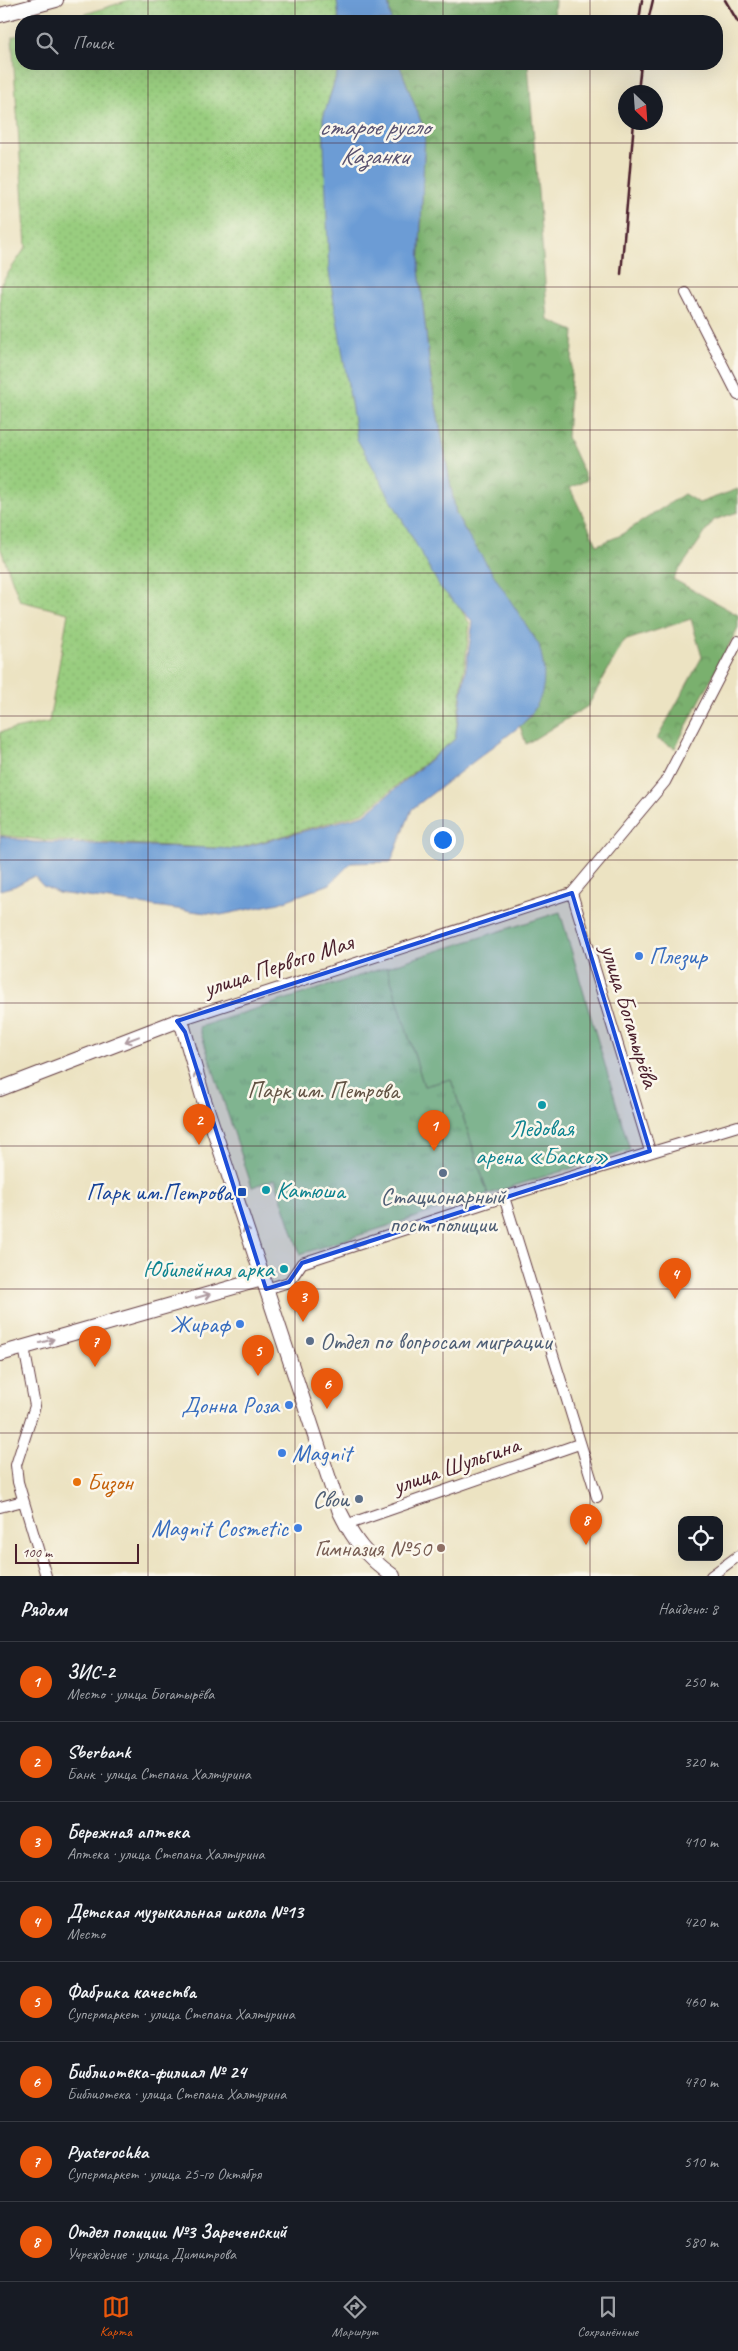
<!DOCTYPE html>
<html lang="ru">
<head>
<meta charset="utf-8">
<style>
	:root { --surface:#171b24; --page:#242831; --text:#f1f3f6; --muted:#9ea1a6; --line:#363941; --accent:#ea580c }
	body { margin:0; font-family:Caveat,sans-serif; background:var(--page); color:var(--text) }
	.controls { position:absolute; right:15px; bottom:15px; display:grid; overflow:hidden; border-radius:10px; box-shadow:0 5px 20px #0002 }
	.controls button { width:45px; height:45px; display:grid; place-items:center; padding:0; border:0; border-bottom:1px solid var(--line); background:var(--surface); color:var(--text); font:25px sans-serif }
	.compass { position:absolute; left:618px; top:85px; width:45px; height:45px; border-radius:50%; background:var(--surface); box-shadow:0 5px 20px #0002; rotate:155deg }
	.scale { position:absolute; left:15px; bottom:12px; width:124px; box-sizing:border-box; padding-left:5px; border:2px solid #4a1f2b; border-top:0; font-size:14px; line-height:18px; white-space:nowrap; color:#4a1f2b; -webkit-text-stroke:4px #fbf7ec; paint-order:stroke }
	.you { position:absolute; left:442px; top:839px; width:18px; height:18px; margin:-12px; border:4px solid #fff; border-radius:50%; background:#1a73e8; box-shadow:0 0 0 8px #1a73e833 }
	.badge { display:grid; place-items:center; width:32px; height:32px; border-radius:50%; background:var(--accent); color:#fff; font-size:16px; font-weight:700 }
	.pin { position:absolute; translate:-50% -41px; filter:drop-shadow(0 1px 2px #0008) }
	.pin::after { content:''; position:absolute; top:26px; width:18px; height:15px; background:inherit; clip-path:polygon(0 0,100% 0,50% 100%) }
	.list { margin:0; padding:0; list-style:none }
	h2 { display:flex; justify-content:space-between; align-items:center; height:65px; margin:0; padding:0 20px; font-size:21px }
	h2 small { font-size:16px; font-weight:400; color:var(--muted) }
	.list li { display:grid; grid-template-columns:32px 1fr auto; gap:15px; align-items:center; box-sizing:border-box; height:80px; padding:0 20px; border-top:1px solid var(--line) }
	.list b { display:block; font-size:19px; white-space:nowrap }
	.list p { margin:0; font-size:16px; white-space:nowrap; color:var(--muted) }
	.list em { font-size:16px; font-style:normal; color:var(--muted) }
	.icon { flex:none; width:28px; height:28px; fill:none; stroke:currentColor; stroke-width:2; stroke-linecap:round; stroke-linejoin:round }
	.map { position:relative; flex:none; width:738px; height:1576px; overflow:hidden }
	.search { position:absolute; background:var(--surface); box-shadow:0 5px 20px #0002; left:15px; right:15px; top:15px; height:55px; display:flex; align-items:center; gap:12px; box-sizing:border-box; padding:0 18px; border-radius:20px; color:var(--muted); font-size:19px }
	.sheet { height:705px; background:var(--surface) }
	nav { display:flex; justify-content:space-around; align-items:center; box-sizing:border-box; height:70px; border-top:1px solid var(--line); background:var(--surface); font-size:14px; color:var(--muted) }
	nav a { display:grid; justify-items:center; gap:2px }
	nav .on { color:var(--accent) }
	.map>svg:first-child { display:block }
</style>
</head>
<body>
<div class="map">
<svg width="738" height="1576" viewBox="0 0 738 1576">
	<defs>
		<pattern id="grass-dots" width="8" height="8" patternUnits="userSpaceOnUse" patternTransform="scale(1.25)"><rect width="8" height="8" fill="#99cd7f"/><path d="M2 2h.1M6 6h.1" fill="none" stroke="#85b06e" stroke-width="1.8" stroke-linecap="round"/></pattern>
		<pattern id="forest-crowns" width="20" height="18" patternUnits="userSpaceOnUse" patternTransform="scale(1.25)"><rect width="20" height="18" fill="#7ab06e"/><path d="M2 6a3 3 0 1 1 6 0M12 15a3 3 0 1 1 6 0" fill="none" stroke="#668f5b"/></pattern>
		<pattern id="park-tufts" width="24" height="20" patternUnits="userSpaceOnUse" patternTransform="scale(1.25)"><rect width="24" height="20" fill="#99cd7f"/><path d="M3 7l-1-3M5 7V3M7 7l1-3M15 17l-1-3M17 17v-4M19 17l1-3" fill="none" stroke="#85b06e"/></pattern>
	</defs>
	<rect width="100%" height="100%" fill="#fbf7ec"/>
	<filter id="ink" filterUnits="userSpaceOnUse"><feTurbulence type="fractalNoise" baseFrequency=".02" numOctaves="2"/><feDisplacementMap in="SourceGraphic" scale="10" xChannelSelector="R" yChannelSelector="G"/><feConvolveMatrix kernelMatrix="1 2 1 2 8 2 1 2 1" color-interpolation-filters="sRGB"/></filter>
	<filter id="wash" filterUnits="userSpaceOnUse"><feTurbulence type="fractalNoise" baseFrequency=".0096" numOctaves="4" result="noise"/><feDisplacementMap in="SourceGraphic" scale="20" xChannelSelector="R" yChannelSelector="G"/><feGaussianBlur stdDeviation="1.12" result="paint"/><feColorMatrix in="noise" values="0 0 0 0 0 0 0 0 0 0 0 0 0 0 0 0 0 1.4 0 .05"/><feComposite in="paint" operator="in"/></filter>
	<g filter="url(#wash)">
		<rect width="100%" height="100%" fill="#ece3c2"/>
		<path fill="url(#grass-dots)" stroke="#727655" d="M 129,0 L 337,0 L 339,21 L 64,21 Z
			M 21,34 L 21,64 L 340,64 L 323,118 L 357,439 L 470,624 L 455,739 L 363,813 L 236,849 L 42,840 L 0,835 L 0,732 L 49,722 L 68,613 L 20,601 L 0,547 L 0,285 L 26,247 L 12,37 Z"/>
		<path fill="url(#forest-crowns)" stroke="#62684c" d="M 388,0 L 555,0 L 554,21 L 391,21 Z
			M 399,64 L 528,64 L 548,320 L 574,331 L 567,437 L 587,480 L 570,488 L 597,545 L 619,536 L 684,494 L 699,503 L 738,489 L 738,512 L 714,520 L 673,579 L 738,615 L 738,628 L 675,748 L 657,739 L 702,657 L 691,619 L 624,641 L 588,706 L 526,744 L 520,726 L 532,715 L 466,532 L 456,514 L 431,379 L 419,269 L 425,132 Z"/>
		<path fill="url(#park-tufts)" stroke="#727655" d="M 387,967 L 424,1086 L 451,1079 L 488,1194 L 300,1254 L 275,1179 L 252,1187 L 199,1027 Z"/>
		<path fill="#99cd7f" stroke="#727655" d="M 560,912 L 630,1150 L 488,1194 L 451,1079 L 424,1086 L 387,967 Z"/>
		<path fill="#6c9cd5" stroke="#5b5e80" d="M 337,0 L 388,0 L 391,21 L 339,21 Z
			M 340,64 L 399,64 L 425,132 L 419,269 L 431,379 L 456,514 L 466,532 L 539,645 C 548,677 546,703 520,726 L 412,809 L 391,862 L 351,863 L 330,884 L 279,903 L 221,915 L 58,893 L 43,886 L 34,876 L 15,886 L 0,890 L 0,836 L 33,842 L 237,849 L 364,815 L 455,739 L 473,622 L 440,587 L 357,439 L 329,272 L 323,118 Z"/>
	</g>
	<g filter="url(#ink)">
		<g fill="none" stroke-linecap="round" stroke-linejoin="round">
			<defs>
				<path id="street" d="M 686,293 L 738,395
					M 572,893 L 665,782 L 738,641
					M 572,893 L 650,1151
					M 177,1021 L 572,893
					M 504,1197 L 597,1497
					M 266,1289 L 289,1282 L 302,1263 L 504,1197 L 738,1126
					M 24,1347 L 35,1406 L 16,1465 L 18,1482 L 46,1576
					M 0,1507 L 23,1501
					M 346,1525 L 579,1444
					M 711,1576 L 738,1556"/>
				<path id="secondary" d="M 0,15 L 56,0
					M 0,1089 L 177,1021 L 183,1027 L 203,1097 L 340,1512 C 354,1541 367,1557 393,1576
					M 0,1354 L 262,1279"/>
			</defs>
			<use href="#street" stroke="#623c42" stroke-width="12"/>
			<use href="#secondary" stroke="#623c42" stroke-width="16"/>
			<use href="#street" stroke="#fff" stroke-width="10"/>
			<use href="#secondary" stroke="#fff" stroke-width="14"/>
			<path stroke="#4a1f2b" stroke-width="2.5" d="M 725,0 L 738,22
				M 639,21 L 642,0
				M 648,21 L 653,0
				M 638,92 L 641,64
				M 621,274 L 634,122"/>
		</g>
		<defs><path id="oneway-shaft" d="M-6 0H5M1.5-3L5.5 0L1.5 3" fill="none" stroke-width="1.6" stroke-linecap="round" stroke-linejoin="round" transform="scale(1.25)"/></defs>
		<g stroke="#ae9aa0">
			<use href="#oneway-shaft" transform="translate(132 1039) rotate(159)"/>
			<use href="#oneway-shaft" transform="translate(198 1078) rotate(-106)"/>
			<use href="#oneway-shaft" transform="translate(247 1233) rotate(-108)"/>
			<use href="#oneway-shaft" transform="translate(358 1245) rotate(162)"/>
			<use href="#oneway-shaft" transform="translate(203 1296) rotate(-16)"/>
			<use href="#oneway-shaft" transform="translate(47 1341) rotate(-16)"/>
		</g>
	</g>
	<path fill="#1d4ed8" fill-opacity="0.2" stroke="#1d4ed8" stroke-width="4" stroke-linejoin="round" d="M 572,893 L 650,1151 L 302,1263 L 289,1282 L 266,1289 L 185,1032 L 177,1021 Z"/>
	<path fill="none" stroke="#4a1f2b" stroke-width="1" stroke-opacity="0.55" d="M 148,0 L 148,21M 295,0 L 295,21M 443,0 L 443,21M 590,0 L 590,21M 148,64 L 148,1576M 295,64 L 295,1576M 443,64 L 443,1576M 590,64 L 590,1576M 0,143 L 738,143M 0,287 L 738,287M 0,430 L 738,430M 0,573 L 738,573M 0,716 L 738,716M 0,860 L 738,860M 0,1003 L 738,1003M 0,1146 L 738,1146M 0,1289 L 738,1289M 0,1433 L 738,1433"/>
	<g fill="#3f7fe0" stroke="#fbf7ec" stroke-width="2">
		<circle cx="639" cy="956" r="5"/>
		<circle cx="240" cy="1324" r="5"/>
		<circle cx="289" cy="1405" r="5"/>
		<circle cx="282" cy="1453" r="5"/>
		<circle cx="298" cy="1528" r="5"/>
	</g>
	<g fill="#0f9aa8" stroke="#fbf7ec" stroke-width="2">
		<circle cx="542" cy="1105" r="5"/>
		<circle cx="266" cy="1190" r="5"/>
		<circle cx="284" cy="1269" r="5"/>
	</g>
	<g fill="#5c6f8a" stroke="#fbf7ec" stroke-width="2">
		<circle cx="443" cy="1173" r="5"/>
		<circle cx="310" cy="1341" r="5"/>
		<circle cx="359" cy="1499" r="5"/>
	</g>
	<rect fill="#1a4fb4" stroke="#fbf7ec" stroke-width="2" x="237" y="1187" width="10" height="10" rx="2.5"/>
	<circle fill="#e8710a" stroke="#fbf7ec" stroke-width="2" cx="77" cy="1482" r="5"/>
	<circle fill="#8d6e63" stroke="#fbf7ec" stroke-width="2" cx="441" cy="1548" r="5"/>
	<g text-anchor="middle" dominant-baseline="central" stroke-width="5" stroke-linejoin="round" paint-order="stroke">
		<g font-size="24" fill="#366cbe" stroke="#fbf7ec" text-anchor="end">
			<text x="649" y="956" text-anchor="start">Плезир</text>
			<text x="230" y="1324">Жираф</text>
			<text x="279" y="1405">Донна Роза</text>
			<text x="292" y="1453" text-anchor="start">Magnit</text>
			<text x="288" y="1528">Magnit Cosmetic</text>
		</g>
		<g font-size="24" fill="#4a1f2b" stroke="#fbf7ec">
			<text transform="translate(278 965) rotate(-18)">улица Первого Мая</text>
			<text transform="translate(630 1016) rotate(73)">улица Богатырёва</text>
			<text transform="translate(456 1465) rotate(-19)">улица Шульгина</text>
		</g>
		<g font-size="24" fill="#625344" stroke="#fbf7ec">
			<text x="323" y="1090">Парк им. Петрова</text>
		</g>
		<g font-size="24" fill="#0d838f" stroke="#fbf7ec">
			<text x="542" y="1128">Ледовая<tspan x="542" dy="28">арена «Баско»</tspan></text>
			<text x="276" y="1190" text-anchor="start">Катюша</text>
			<text x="274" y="1269" text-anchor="end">Юбилейная арка</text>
		</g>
		<g font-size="24" fill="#164399" stroke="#fbf7ec" text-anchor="end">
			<text x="232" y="1192">Парк им.Петрова</text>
		</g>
		<g font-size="24" fill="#4e5e75" stroke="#fbf7ec">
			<text x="443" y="1196">Стационарный<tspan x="443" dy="28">пост полиции</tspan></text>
			<text x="320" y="1341" text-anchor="start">Отдел по вопросам миграции</text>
			<text x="349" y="1499" text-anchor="end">Свои</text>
		</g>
		<g font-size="24" fill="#c56008" stroke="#fbf7ec" text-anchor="start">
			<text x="87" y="1482">Бизон</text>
		</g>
		<g font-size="24" fill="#785e54" stroke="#fbf7ec" text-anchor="end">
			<text x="431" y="1548">Гимназия №50</text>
		</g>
		<g font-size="25" font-style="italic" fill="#58516f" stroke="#fbf7ec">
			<text x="374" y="127">старое русло<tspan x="374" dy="29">Казанки</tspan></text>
		</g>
	</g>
</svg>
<div class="controls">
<button><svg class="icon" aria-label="locate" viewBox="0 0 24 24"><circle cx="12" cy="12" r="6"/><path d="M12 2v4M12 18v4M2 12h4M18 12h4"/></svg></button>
</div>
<svg class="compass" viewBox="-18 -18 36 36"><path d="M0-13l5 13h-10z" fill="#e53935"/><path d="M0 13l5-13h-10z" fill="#9ea1a6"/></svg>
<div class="scale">100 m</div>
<div class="you"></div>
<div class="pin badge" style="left:434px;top:1151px">1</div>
<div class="pin badge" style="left:199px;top:1145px">2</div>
<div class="pin badge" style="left:303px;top:1322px">3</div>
<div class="pin badge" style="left:675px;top:1299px">4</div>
<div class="pin badge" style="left:258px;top:1376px">5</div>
<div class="pin badge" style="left:327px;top:1409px">6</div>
<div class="pin badge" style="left:95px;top:1367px">7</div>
<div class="pin badge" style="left:586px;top:1545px">8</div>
<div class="search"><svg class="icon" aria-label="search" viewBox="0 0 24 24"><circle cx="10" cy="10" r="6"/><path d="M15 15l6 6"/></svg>Поиск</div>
</div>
<section class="sheet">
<h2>Рядом<small>Найдено: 8</small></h2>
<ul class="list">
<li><span class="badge">1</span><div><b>ЗИС-2</b><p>Место · улица Богатырёва</p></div><em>250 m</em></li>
<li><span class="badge">2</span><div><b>Sberbank</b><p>Банк · улица Степана Халтурина</p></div><em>320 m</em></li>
<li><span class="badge">3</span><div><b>Бережная аптека</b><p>Аптека · улица Степана Халтурина</p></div><em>410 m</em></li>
<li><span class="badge">4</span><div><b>Детская музыкальная школа №13</b><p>Место</p></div><em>420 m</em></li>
<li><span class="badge">5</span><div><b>Фабрика качества</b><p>Супермаркет · улица Степана Халтурина</p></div><em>460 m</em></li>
<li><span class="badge">6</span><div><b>Библиотека-филиал № 24</b><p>Библиотека · улица Степана Халтурина</p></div><em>470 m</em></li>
<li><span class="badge">7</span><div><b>Pyaterochka</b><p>Супермаркет · улица 25-го Октября</p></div><em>510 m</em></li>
<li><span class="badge">8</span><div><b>Отдел полиции №3 Зареченский</b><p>Учреждение · улица Димитрова</p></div><em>580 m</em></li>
</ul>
</section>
<nav>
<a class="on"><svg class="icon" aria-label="map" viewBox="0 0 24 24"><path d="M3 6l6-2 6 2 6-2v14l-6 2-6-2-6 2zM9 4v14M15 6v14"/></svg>Карта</a>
<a><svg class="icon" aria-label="directions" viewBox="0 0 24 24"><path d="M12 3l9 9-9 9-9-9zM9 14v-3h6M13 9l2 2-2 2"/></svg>Маршрут</a>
<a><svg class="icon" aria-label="saved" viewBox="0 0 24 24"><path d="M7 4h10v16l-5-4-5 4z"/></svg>Сохранённые</a>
</nav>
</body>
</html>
